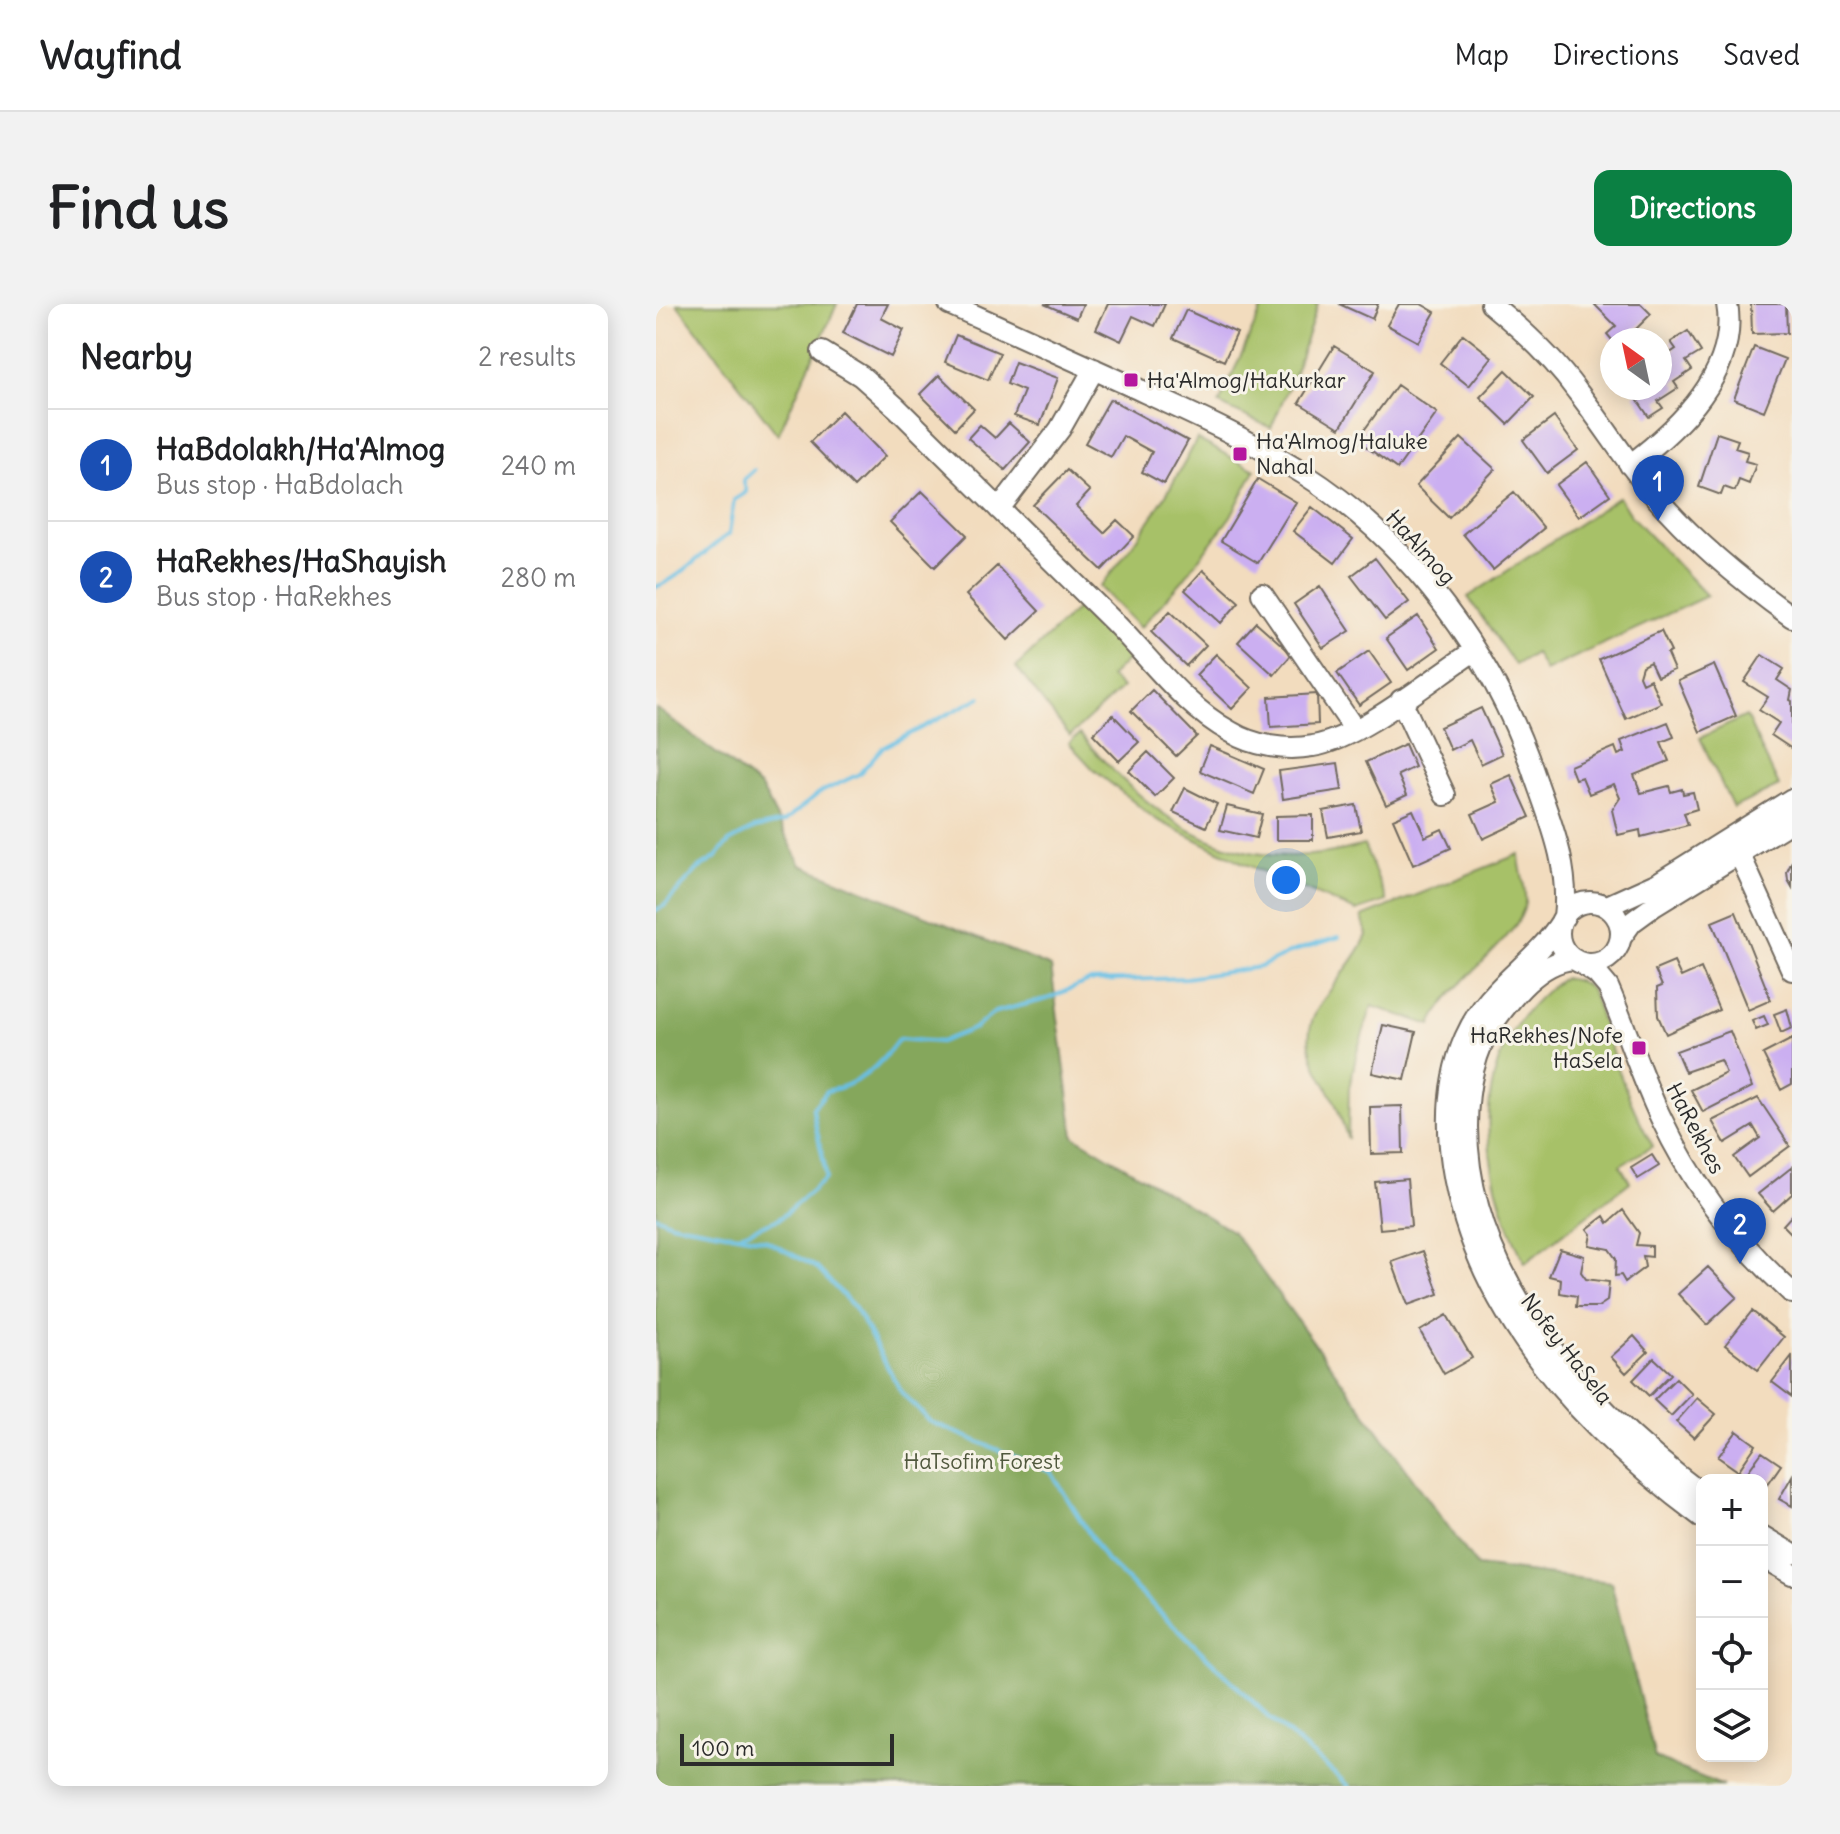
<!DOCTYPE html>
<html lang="en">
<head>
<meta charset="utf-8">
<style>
	:root { --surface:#fff; --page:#f2f2f2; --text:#202124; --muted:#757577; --line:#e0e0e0; --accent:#0b8043 }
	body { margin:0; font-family:Delius,sans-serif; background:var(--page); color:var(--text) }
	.controls { position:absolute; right:24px; bottom:24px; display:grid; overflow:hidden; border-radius:16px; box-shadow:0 4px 20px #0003 }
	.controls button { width:72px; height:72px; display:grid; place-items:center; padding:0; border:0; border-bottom:2px solid var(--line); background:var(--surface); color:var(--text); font:40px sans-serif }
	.compass { position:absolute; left:944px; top:24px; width:72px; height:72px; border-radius:50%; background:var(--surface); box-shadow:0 4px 20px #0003; rotate:327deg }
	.scale { position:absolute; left:24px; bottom:20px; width:214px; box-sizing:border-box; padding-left:8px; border:4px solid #2b2b2b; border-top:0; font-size:22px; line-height:28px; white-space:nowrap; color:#2b2b2b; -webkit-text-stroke:6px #f7f3e8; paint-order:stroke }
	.you { position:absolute; left:630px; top:576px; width:28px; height:28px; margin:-20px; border:6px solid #fff; border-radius:50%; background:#1a73e8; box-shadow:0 0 0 12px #1a73e833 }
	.badge { display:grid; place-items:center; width:52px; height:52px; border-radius:50%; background:var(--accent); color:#fff; font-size:26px; font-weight:700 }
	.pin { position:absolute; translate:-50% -66px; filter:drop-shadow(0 2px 4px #0008) }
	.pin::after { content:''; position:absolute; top:42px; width:28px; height:24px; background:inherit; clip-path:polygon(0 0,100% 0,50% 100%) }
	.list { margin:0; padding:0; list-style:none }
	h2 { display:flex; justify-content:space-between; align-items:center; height:104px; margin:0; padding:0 32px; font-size:34px }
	h2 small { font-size:26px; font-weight:400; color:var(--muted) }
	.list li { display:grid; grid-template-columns:52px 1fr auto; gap:24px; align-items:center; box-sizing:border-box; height:112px; padding:0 32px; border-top:2px solid var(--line) }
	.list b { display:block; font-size:30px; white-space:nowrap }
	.list p { margin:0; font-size:26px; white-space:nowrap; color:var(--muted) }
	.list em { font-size:26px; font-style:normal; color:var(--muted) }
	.icon { flex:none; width:44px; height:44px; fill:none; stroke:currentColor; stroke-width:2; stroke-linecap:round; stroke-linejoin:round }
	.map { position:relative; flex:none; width:1136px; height:1482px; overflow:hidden; border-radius:16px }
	header { display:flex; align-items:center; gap:48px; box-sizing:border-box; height:112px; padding:0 40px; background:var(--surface); border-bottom:2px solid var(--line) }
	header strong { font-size:38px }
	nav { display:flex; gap:44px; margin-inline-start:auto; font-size:28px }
	.intro { display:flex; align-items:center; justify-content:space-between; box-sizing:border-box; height:192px; padding:0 48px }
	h1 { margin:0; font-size:56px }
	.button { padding:20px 36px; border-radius:16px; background:var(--accent); color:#fff; font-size:28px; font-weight:700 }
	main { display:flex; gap:48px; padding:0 48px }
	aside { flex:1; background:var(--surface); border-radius:16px; box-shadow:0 4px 20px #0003 }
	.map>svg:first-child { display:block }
</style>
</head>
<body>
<header>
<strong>Wayfind</strong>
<nav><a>Map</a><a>Directions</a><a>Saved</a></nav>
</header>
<div class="intro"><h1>Find us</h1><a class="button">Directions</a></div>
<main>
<aside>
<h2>Nearby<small>2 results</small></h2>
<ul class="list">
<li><span class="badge" style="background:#1a4fb4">1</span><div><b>HaBdolakh/Ha'Almog</b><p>Bus stop · HaBdolach</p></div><em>240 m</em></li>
<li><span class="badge" style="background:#1a4fb4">2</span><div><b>HaRekhes/HaShayish</b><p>Bus stop · HaRekhes</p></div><em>280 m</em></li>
</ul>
</aside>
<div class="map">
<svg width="1136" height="1482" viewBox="0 0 1136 1482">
	<rect width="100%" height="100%" fill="#f7f3e8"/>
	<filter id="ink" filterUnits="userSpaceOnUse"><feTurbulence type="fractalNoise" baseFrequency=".0125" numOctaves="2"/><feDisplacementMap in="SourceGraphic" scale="16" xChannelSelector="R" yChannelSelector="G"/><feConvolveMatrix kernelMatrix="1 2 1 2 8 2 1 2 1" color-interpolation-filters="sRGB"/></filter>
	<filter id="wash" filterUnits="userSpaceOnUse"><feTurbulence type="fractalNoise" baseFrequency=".006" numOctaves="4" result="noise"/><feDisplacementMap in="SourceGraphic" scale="32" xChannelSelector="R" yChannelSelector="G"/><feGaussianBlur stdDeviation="1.8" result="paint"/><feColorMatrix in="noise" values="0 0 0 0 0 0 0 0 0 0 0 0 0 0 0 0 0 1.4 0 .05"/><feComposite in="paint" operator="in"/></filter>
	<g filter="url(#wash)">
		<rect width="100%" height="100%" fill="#f2dcbe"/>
		<path fill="#a7c167" stroke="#697649" stroke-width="2" d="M 21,0 L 181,0 L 122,131 Z
			M 608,0 L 662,0 L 639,68 L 615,124 L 563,100 Z
			M 541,135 L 599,166 L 575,212 L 527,276 L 484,324 L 444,283 C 482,237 514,189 541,135 Z
			M 963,193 L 974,211 L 1051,292 L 889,367 L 879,349 L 859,361 L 812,293 Z
			M 424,302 L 474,353 L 454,373 L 466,384 L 414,432 L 360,363 Z
			M 1090,412 L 1123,482 L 1077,504 L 1044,434 Z
			M 424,430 C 501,522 584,577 708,541 L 731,597 L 700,607 L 587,559 L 499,515 L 438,466 L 413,439 Z
			M 863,550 C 863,566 871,584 869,599 C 865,635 790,681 775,721 L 716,702 L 702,744 L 693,784 L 692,835 C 687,822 683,807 677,794 C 659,761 640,734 666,698 C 681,675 700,656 711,631 L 706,613 Z
			M 907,674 C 919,676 928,677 936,688 C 954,740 969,795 997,842 L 964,861 L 974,878 L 869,959 C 820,863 809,743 907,674 Z"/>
		<path fill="#85a75c" stroke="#586944" stroke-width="2" d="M 0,404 L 105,483 L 145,561 L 395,663 L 418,832 L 577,928 L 821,1262 L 955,1278 L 999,1454 L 1067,1482 L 0,1482 Z"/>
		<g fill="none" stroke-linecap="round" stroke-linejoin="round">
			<path stroke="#68c0e5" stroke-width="4" d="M 0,283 C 25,274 49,246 73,230 L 78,196 L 91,188 L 87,176 L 98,166
				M 0,606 L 8,602 L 42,565 L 59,554 L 73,538 L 99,524 L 128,518 L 163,489 L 203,470 L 226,444 L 325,393
				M 0,912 L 15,919 L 109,936 L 160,963 L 199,1004 L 246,1089 L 275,1118 L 395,1168 L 449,1255 L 616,1416 L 693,1482
				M 82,931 L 123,915 L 170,874 C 168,849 159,828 157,804 L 171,787 C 204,781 223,762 243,735 L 284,738 L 319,724 L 339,708 L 391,695 L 433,677 L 530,674 L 604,663 L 635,648 L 683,633"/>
		</g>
		<g id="blocks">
			<path fill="#cbaff1" d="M 201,0 L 232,0 L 225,14 L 248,26 L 235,53 L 187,29 Z
				M 388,0 L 427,0 L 421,14 Z
				M 452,0 L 509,0 L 499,22 L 477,12 L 465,37 L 440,25 Z
				M 683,0 L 722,0 L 716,15 Z
				M 743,0 L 765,0 L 779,8 L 762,38 L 731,21 Z
				M 938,0 L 985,0 L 995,10 L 969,36 L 956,36 L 951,30 L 960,22 Z
				M 1095,0 L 1130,0 L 1131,29 L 1096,30 Z
				M 530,6 L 581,29 L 568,57 L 517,34 Z
				M 1032,27 L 1045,48 L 1030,57 L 1036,66 L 1018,78 L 1022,84 L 1002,97 L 1007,104 L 993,113 L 978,91 L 985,86 L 984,84 L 1004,84 L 1004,56 L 1020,45 L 1015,38 Z
				M 807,30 L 836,53 L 813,82 L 784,59 Z
				M 300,31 L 344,49 L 332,76 L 289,58 Z
				M 678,42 L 719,67 L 684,124 L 643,99 Z
				M 1098,43 L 1129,55 L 1108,107 L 1078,95 Z
				M 359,58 L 402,74 L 384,121 L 358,112 L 368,87 L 351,80 Z
				M 850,66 L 878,93 L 852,120 L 824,93 Z
				M 283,71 L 318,105 L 299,125 L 264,90 Z
				M 741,81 L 781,109 L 741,165 L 701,136 Z
				M 454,95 L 532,137 L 508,180 L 486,168 L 496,148 L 467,132 L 455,153 L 429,139 Z
				M 185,107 L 229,152 L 198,183 L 154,138 Z
				M 898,113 L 922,146 L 891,169 L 867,136 Z
				M 353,119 L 374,138 L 349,166 L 312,134 L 324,121 L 339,134 Z
				M 1061,129 L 1082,136 L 1079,144 L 1092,148 L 1089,157 L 1100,160 L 1093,180 L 1083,176 L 1079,187 L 1068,183 L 1065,191 L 1043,183 Z
				M 805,134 L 839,165 L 793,214 L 760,182 Z
				M 931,158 L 954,191 L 923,213 L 900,181 Z
				M 411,166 L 434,187 L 420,202 L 448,229 L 461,216 L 478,232 L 446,266 L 377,201 Z
				M 602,175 L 640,198 L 602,259 L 565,237 Z
				M 266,187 L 311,231 L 279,263 L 234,218 Z
				M 858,188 L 888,224 L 837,266 L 807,230 Z
				M 656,203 L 697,235 L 679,259 L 637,227 Z
				M 719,254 L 753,298 L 729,316 L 695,272 Z
				M 341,262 L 383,307 L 352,336 L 310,291 Z
				M 547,266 L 583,298 L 565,319 L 529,286 Z
				M 664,282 L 694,327 L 667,344 L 638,300 Z
				M 514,307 L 550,341 L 530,362 L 495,328 Z
				M 762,312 L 783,344 L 752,366 L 730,334 Z
				M 600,318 L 636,350 L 618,371 L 582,338 Z
				M 1005,327 L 1015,348 L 1011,350 L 1018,366 L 1001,373 L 994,358 L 986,362 L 983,372 L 986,379 L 994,375 L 1005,399 L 970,415 L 943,355 Z
				M 713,347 L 735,379 L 703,401 L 681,369 Z
				M 560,350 L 596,384 L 576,405 L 540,371 Z
				M 1106,351 L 1128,365 L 1121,376 L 1136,386 L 1134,396 L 1136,397 L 1136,445 L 1115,431 L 1123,419 L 1103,406 L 1112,393 L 1088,378 Z
				M 1058,361 L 1080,412 L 1044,428 L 1022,377 Z
				M 496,386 L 541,432 L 520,452 L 475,407 Z
				M 661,390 L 662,420 L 615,423 L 613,393 Z
				M 825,404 L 846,450 L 825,460 L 814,436 L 794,446 L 784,423 Z
				M 457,411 L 483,438 L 463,457 L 437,430 Z
				M 1012,418 L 1018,433 L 1005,438 L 1013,457 L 978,471 L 985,489 L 1013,482 L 1015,488 L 1026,485 L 1027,490 L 1037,488 L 1041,505 L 1028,509 L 1032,521 L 985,533 L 984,526 L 962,531 L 956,506 L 964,494 L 958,480 L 933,490 L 926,473 L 919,475 L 914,462 L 959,443 L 962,451 L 969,448 L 965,437 Z
				M 749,440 L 759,463 L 742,471 L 751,491 L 730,501 L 710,458 Z
				M 554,442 L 608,465 L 598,490 L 544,467 Z
				M 492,448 L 518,474 L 499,493 L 473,467 Z
				M 682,459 L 686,486 L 627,495 L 623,467 Z
				M 855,471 L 874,513 L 827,535 L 816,510 L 843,498 L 835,480 Z
				M 529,484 L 561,500 L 550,523 L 517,508 Z
				M 700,501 L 705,527 L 672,533 L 667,507 Z
				M 571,502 L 606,510 L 600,534 L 564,526 Z
				M 757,506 L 769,533 L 786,525 L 795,544 L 757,561 L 737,515 Z
				M 657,511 L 657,536 L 620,536 L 620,512 Z
				M 1136,557 L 1136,583 L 1132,576 L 1131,568 Z
				M 1080,608 L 1115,696 L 1092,706 L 1056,618 Z
				M 1018,658 L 1025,673 L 1045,664 L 1063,706 L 1010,730 L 1002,712 L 1001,684 L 1006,682 L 999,666 Z
				M 1131,705 L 1136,724 L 1125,729 L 1118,710 Z
				M 1108,712 L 1112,721 L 1100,726 L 1096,717 Z
				M 727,721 L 760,728 L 749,776 L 716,769 Z
				M 1074,727 L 1096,783 L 1047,808 L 1035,786 L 1070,769 L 1064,756 L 1029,768 L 1020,747 Z
				M 1136,735 L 1136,780 L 1125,786 L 1107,750 Z
				M 1102,794 L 1134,842 L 1092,873 L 1078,853 L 1104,834 L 1097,822 L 1069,839 L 1056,817 Z
				M 746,802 L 747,849 L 715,850 L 714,803 Z
				M 996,851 L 1003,862 L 982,875 L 975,864 Z
				M 1136,863 L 1136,890 L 1117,907 L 1102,890 Z
				M 751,875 L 755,922 L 724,925 L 719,878 Z
				M 967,906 L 983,929 L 980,941 L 996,942 L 996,953 L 987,952 L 989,963 L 969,978 L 965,971 L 959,972 L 960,955 L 953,945 L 933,941 L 935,930 L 931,925 L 948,912 L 952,919 Z
				M 1136,911 L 1136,930 L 1127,921 Z
				M 904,945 L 928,952 L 925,968 L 930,975 L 953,978 L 951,997 L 942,1003 L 920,1003 L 921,992 L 904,989 L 905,975 L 893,972 Z
				M 767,947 L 783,990 L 752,1001 L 736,958 Z
				M 1052,963 L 1081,993 L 1051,1021 L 1022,990 Z
				M 1096,1007 L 1128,1033 L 1102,1066 L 1069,1041 Z
				M 791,1011 L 816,1054 L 788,1070 L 764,1027 Z
				M 978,1032 L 992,1048 L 970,1069 L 955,1053 Z
				M 1136,1052 L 1136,1093 L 1116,1078 Z
				M 998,1054 L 1015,1070 L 993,1092 L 977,1076 Z
				M 1020,1074 L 1036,1090 L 1015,1112 L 998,1096 Z
				M 1041,1094 L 1060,1110 L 1038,1134 L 1020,1118 Z
				M 1081,1127 L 1100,1141 L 1082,1167 L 1062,1153 Z
				M 1106,1148 L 1125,1161 L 1109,1184 L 1106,1176 L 1098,1176 L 1090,1170 Z
				M 1136,1172 L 1136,1202 L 1123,1195 Z"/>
		</g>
	</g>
	<g filter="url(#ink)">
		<use href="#blocks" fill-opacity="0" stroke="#71695e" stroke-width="2"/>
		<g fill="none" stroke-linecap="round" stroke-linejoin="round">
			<defs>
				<path id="minor" d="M 293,0 C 354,27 415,55 475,82 C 534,109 593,135 648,170 C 755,238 839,353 879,473 C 895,519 914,563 908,613
					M 835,0 C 867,26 897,54 921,87 C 948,121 970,158 998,191 C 1038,238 1086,277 1136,313
					M 166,48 L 205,72 L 240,103 C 312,174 384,245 456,316 C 494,354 527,402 575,428 C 598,442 630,447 657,442 C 703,435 777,374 818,347
					M 974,161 C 1023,124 1083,68 1071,0
					M 343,205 L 404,125 L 438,65
					M 606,290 L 699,426
					M 745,396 L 789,491
					M 1078,538 L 1136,666
					M903 629a31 31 0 1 1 62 0a31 31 0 1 1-62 0Z
					M 951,602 L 1002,579 L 1136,495
					M 905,618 C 877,662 832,681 809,734 C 792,773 790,818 796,860 C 818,1009 929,1126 1046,1213
					M 966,632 L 976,618 L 998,602 L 1136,517
					M 917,655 C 883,658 856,693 838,718 C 817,749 811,786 811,823 C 812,975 931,1104 1046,1190
					M 923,658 L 941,670 L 952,683 C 971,726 984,771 1005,814 C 1037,882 1081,939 1136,989
					M 1106,1232 L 1136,1250
					M 1106,1253 L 1136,1270"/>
			</defs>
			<use href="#minor" stroke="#71695e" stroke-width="24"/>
			<use href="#minor" stroke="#fff" stroke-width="20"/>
		</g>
	</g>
	<g fill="#b5179e" stroke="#f7f3e8" stroke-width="3">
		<rect x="467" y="68" width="16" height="16" rx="4"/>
		<rect x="576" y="142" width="16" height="16" rx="4"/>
		<rect x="975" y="736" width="16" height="16" rx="4"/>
	</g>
	<g text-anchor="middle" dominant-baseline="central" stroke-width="6" stroke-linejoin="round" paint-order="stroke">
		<g font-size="22" fill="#2b2b2b" stroke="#f7f3e8" text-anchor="start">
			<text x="491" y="76">Ha'Almog/HaKurkar</text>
			<text x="600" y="137">Ha'Almog/Haluke<tspan x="600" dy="25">Nahal</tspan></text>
			<text x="967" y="731" text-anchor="end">HaRekhes/Nofe<tspan x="967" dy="25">HaSela</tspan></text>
		</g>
		<g font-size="22" fill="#2b2b2b" stroke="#f7f3e8">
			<text transform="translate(765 243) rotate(48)">HaAlmog</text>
			<text transform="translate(1040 824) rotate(62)">HaRekhes</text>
			<text transform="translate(911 1045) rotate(52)">Nofey HaSela</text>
		</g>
		<g font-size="22" fill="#50583d" stroke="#f7f3e8">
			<text x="326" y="1157">HaTsofim Forest</text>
		</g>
	</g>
</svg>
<div class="controls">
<button>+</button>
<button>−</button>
<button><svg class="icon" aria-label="locate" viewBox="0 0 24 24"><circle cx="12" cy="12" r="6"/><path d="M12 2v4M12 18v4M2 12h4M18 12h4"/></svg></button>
<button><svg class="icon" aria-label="layers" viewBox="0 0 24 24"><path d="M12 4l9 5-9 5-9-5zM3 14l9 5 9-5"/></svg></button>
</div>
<svg class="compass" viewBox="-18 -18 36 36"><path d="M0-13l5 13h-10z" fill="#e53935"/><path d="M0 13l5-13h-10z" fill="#757577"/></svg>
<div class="scale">100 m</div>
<div class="you"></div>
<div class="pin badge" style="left:1002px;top:217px;background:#1a4fb4">1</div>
<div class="pin badge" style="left:1084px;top:960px;background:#1a4fb4">2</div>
</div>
</main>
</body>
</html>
